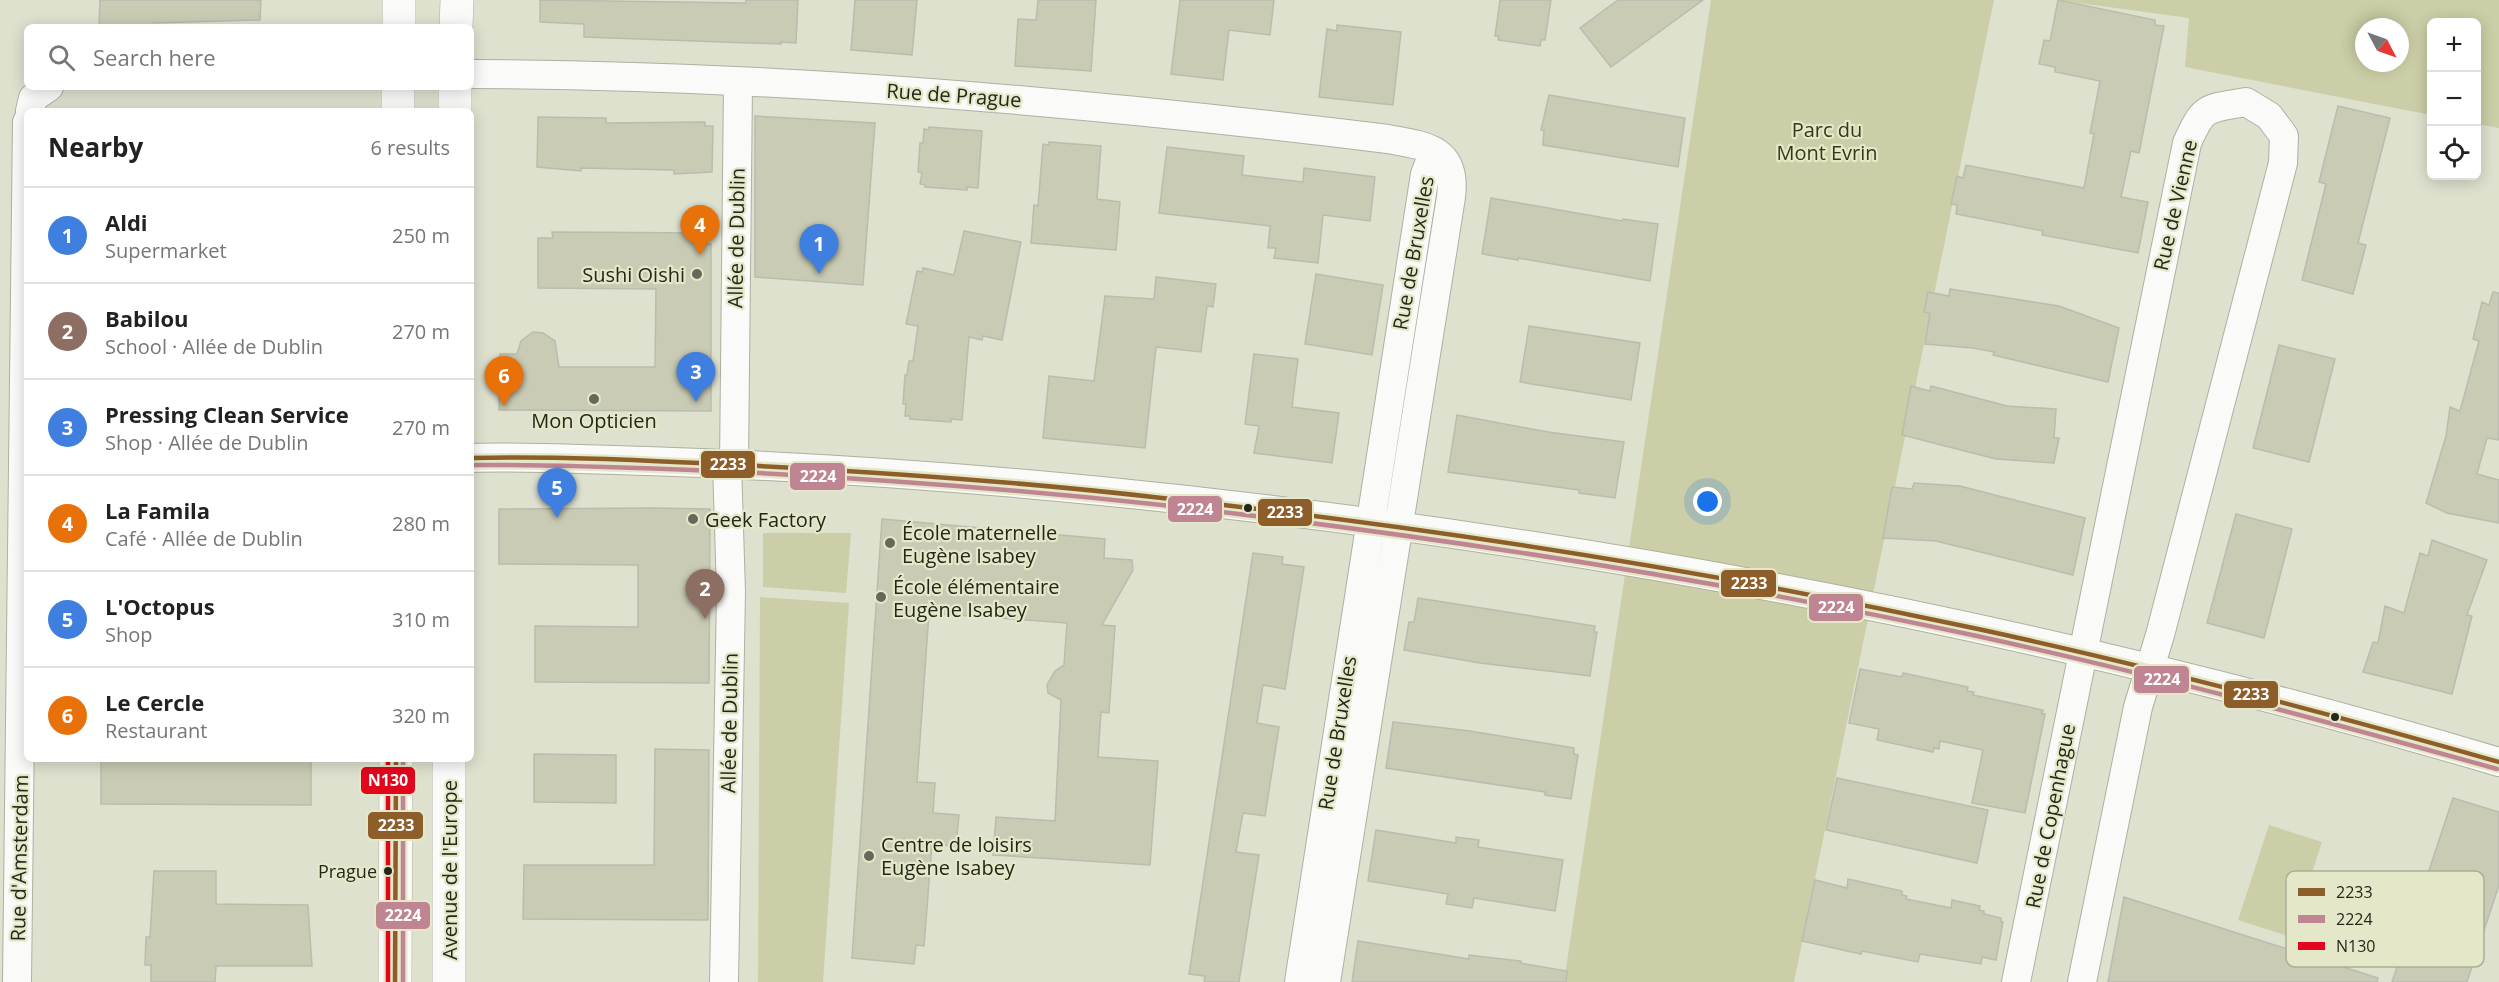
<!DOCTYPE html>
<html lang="en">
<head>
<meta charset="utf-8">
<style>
	:root { --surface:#fff; --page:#f2f2f2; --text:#222; --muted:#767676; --line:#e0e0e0; --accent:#1a73e8 }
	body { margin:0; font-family:"Open Sans",sans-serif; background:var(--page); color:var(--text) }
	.controls { position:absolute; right:18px; top:18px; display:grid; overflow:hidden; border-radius:9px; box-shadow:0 3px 15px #0003 }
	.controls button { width:54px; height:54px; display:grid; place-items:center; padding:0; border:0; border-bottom:2px solid var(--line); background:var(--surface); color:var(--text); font:30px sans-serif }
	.compass { position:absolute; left:2355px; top:18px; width:54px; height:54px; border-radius:50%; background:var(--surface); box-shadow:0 3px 15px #0003; rotate:131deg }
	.you { position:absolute; left:1708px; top:502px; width:21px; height:21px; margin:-15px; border:4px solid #fff; border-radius:50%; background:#1a73e8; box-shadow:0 0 0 9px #1a73e833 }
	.badge { display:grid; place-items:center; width:39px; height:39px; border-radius:50%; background:var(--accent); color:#fff; font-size:20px; font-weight:700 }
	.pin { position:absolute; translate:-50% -50px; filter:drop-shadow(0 2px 3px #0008) }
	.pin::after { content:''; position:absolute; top:32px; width:21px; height:18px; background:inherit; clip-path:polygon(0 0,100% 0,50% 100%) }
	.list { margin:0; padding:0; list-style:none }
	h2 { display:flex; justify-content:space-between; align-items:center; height:78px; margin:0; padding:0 24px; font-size:26px }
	h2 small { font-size:20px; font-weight:400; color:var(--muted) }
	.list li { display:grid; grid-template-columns:39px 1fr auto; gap:18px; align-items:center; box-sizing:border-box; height:96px; padding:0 24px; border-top:2px solid var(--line) }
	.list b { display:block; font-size:22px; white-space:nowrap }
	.list p { margin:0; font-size:20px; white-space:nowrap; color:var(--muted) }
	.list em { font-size:20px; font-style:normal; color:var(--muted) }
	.icon { flex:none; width:33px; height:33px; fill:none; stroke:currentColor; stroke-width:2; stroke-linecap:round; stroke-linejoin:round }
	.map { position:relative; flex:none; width:2499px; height:982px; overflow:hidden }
	.search { position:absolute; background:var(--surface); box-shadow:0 3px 15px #0003; left:24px; top:24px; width:450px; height:66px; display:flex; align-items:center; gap:15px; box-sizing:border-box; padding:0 21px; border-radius:9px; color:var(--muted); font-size:22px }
	.panel { position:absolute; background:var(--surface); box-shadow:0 3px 15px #0003; left:24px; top:108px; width:450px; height:654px; border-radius:9px }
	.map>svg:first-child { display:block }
</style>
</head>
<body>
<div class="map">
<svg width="2499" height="982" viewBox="0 0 2499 982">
	<rect width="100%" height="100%" fill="#dfe1cf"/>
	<path fill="#cbcea6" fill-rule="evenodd" d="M 1711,0 L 1994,0 L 1794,982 L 1564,982 Z
		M 2057,0 L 2499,0 L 2499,128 L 2477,124 L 2476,22 L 2432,22 L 2431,115 L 2185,67 L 2189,18 ZM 2364,27 L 2400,27 L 2400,63 L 2364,63 Z
		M 348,108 L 348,111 L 209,111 Z
		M 763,533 L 851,533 L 846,593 L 763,587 Z
		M 760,597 L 849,603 L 823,982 L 758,982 Z
		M 2269,825 L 2322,842 L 2291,937 L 2238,920 Z"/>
	<path fill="#c9cbb4" stroke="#babcae" stroke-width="1.5" d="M 100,0 L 261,0 L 260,20 L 154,23 L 154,27 L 99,27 Z
		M 540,0 L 746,3 L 746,0 L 798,0 L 796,43 L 780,42 L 781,44 L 584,37 L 584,24 L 540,22 Z
		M 855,0 L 917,0 L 912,55 L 851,50 Z
		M 1038,0 L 1096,0 L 1091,71 L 1015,66 L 1018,19 L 1036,20 Z
		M 1180,0 L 1274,0 L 1270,35 L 1229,30 L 1223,80 L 1171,74 Z
		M 1500,0 L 1551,0 L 1545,40 L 1541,40 L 1540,46 L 1498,40 L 1499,36 L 1495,36 Z
		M 1618,0 L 1703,0 L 1611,67 L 1580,28 Z
		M 2058,0 L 2155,20 L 2155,25 L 2164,26 L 2139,153 L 2131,151 L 2121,197 L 2148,202 L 2138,253 L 2042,235 L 2043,231 L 1956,214 L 1957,205 L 1951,204 L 1957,176 L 1963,178 L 1966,165 L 2084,188 L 2094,134 L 2090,133 L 2100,81 L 2055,72 L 2055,67 L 2039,64 L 2044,40 L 2050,41 Z
		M 1337,25 L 1401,32 L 1393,105 L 1319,97 L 1327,29 L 1337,31 Z
		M 1549,95 L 1685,118 L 1678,167 L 1543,145 L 1544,130 L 1541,130 Z
		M 2338,106 L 2390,118 L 2358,243 L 2366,245 L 2353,294 L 2302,280 L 2326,184 L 2319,182 Z
		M 755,116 L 875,123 L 863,285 L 755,277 Z
		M 538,117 L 606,118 L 606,123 L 705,122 L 705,126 L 713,126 L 712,172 L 674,174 L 674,170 L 581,168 L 581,171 L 537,167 Z
		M 929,127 L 982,131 L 978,188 L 967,187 L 967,190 L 925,187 L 925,185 L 920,184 L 922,173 L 918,172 L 920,143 L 923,143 L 924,129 L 929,130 Z
		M 1049,142 L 1101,146 L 1097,199 L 1120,202 L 1116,250 L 1031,243 L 1034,205 L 1038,206 L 1043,144 L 1049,145 Z
		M 1167,147 L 1244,156 L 1242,175 L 1303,182 L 1304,168 L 1375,177 L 1370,221 L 1323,215 L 1318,263 L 1274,258 L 1276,248 L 1268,248 L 1270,226 L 1159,213 Z
		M 1491,198 L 1622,221 L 1623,219 L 1658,224 L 1650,281 L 1518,258 L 1518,260 L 1482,254 Z
		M 964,231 L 1021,242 L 1002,340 L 983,336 L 982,340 L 969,337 L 962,420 L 951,419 L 951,422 L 910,419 L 910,416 L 905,416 L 906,404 L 903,404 L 905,375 L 907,375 L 909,361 L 913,361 L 918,326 L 906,324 L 917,271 L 922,272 L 923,268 L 954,275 Z
		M 552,232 L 706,233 L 706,244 L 711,244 L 711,411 L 499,410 L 500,354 L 517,354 L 521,341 L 533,332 L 543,333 L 555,341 L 559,367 L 655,367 L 656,289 L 538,288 L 538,238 L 553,238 Z
		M 1316,274 L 1383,285 L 1372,355 L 1305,344 Z
		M 1156,277 L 1216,284 L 1213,307 L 1207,306 L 1201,352 L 1156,347 L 1145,448 L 1043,438 L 1049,376 L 1094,381 L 1105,296 L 1154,299 Z
		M 1950,289 L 2059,306 L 2119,328 L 2108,382 L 1993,355 L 1994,352 L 1973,348 L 1925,344 L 1930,313 L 1924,312 L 1928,292 L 1949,296 Z
		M 2493,292 L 2499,293 L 2499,440 L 2487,438 L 2477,474 L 2499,480 L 2499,523 L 2447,513 L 2426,503 L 2446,436 L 2450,407 L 2460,411 L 2479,341 L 2473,339 L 2482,302 L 2489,305 Z
		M 1529,326 L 1640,343 L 1631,400 L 1520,382 Z
		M 2279,345 L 2335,359 L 2309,462 L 2253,448 Z
		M 1254,354 L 1298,359 L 1292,407 L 1339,413 L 1332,463 L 1254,453 L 1259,426 L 1245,424 Z
		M 1911,386 L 1930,391 L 1931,386 L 2007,406 L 2056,409 L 2054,438 L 2059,438 L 2054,463 L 1996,459 L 1902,435 Z
		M 1457,415 L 1548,432 L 1624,442 L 1615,498 L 1579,493 L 1579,490 L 1448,472 Z
		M 1914,483 L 1960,486 L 2085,518 L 2073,575 L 1936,541 L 1883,538 L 1892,487 L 1912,489 Z
		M 652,508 L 710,509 L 709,683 L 535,682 L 535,626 L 638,627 L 638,565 L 499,564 L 499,509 Z
		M 2236,514 L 2292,529 L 2264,638 L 2207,623 Z
		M 882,519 L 1105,539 L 1104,558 L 1132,560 L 1133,570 L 1102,625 L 1115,626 L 1109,713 L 1101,712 L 1098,757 L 1158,761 L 1150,865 L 993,855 L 996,817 L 1055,821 L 1061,700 L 1048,693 L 1047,685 L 1055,671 L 1064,665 L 1067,623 L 929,613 L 917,782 L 935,783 L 933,813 L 959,815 L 956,846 L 932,844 L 924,946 L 916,945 L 914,964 L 852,958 Z
		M 2432,540 L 2487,560 L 2467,615 L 2472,616 L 2452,694 L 2363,672 L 2373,642 L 2378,643 L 2385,606 L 2404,613 L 2420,553 L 2428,556 Z
		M 1253,553 L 1283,557 L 1282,564 L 1304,567 L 1285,689 L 1263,685 L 1257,723 L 1279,727 L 1265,816 L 1243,813 L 1236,852 L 1259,855 L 1239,982 L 1204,982 L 1205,976 L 1189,974 Z
		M 1418,598 L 1595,626 L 1594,632 L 1597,632 L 1590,676 L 1480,663 L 1404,650 L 1409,622 L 1414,622 Z
		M 1860,669 L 1902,677 L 1903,673 L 1968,687 L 1967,691 L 1974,692 L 1973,695 L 2043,710 L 2042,714 L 2045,714 L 2025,813 L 1972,803 L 1983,750 L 1940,741 L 1939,749 L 1934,748 L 1933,752 L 1877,740 L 1879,729 L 1849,723 Z
		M 1393,722 L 1470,731 L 1574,748 L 1574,754 L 1578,755 L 1571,799 L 1545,795 L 1545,792 L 1386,768 Z
		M 655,749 L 709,750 L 708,920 L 523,919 L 524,865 L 654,865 Z
		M 534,754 L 616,755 L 616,803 L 534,802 Z
		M 101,759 L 311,759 L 311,805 L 101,804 Z
		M 1837,778 L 1988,810 L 1977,863 L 1826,830 Z
		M 2453,798 L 2499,812 L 2499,885 L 2467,982 L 2392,982 Z
		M 1376,830 L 1456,843 L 1456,837 L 1479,840 L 1478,847 L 1563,860 L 1555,911 L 1474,898 L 1472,908 L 1446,904 L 1448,894 L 1368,881 Z
		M 154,871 L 216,871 L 216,904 L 308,905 L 312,966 L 216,966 L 215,982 L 151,982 L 151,965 L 145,965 L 146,937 L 150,937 Z
		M 1848,879 L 1902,891 L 1902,895 L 1907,896 L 1906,899 L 1951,908 L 1952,900 L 1980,906 L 1979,910 L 1984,911 L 1984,914 L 2001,918 L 2001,922 L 2003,922 L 1996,960 L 1982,957 L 1981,964 L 1920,954 L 1918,962 L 1862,951 L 1861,954 L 1802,941 L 1815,880 L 1847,888 Z
		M 2124,897 L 2378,978 L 2377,982 L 2108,982 Z
		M 1358,941 L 1469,959 L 1469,955 L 1521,961 L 1520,963 L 1567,971 L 1566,982 L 1352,982 Z"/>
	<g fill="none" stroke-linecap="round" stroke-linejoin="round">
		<defs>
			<path id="minor" d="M 471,74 C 778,75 1084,102 1388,139 C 1427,146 1457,149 1451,197 L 1326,982
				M 30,111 L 33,98 L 49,87
				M 471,458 C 529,456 588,460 647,461 C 798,466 950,476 1101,491 C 1574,538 2042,627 2499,762
				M 734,465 L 738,83
				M 17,982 L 27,122
				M 724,982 L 731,592 L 727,464
				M 1299,982 L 1425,174 L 1434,151
				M 2016,982 L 2187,143 C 2204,105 2206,109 2246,102 L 2269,116 L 2284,136 L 2283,163 L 2160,635 L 2138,707 L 2082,982"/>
			<path id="major" d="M 399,27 L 399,0
				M 456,27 L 457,0
				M 398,111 L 398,87
				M 455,111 L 455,87
				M 395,982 L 396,759
				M 449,982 L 449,759"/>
		</defs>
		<use href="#minor" stroke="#aeb0a1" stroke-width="30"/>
		<use href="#major" stroke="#aeb0a1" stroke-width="34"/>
		<use href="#minor" stroke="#fafaf8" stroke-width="28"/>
		<use href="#major" stroke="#fafaf8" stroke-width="33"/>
		<defs>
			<path id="bus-1" d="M 471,458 C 554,456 637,460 719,464 C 867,471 1015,481 1162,498 C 1436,528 1709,571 1978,629 C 2154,667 2327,713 2499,762
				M 395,982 L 396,759"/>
			<path id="bus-2" d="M 471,465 C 554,464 637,468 719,471 C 867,478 1014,489 1162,505 C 1435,536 1707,578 1977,636 C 2152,674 2325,721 2497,769
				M 403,982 L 403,759"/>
			<path id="bus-3" d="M 388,982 L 388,759"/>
		</defs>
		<use href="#bus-1" stroke="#e5e8c8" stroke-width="9"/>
		<use href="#bus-2" stroke="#e5e8c8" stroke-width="9"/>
		<use href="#bus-3" stroke="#e5e8c8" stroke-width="9"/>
		<use href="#bus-1" stroke="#8d5e2a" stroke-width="4.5"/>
		<use href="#bus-2" stroke="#c08592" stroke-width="4.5"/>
		<use href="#bus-3" stroke="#e3051c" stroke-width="4.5"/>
	</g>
	<g fill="#66685a" stroke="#e5e8c8" stroke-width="2">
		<circle cx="697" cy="274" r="6"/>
		<circle cx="594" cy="399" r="6"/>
		<circle cx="693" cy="519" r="6"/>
		<circle cx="890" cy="543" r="6"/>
		<circle cx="881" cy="597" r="6"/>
		<circle cx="869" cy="856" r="6"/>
	</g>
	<g fill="#25271b" stroke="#e5e8c8" stroke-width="2">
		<circle cx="1248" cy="508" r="5"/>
		<circle cx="2335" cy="717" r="5"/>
		<circle cx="388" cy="871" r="5"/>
	</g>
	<g text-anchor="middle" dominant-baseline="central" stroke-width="4.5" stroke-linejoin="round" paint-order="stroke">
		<g font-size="18" fill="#25271b" stroke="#e5e8c8" text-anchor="end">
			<text x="377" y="871">Prague</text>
		</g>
		<g font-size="20" fill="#25271b" stroke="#e5e8c8">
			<text transform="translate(954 95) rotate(4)">Rue de Prague</text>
			<text transform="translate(2175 205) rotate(-77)">Rue de Vienne</text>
			<text transform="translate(736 238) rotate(-89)">Allée de Dublin</text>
			<text transform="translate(1413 253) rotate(-80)">Rue de Bruxelles</text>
			<text transform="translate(729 723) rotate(-89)">Allée de Dublin</text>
			<text transform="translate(1337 733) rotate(-81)">Rue de Bruxelles</text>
			<text transform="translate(2050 816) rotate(-79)">Rue de Copenhague</text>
			<text transform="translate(19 858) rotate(-89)">Rue d'Amsterdam</text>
			<text transform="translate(449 870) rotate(-90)">Avenue de l'Europe</text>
		</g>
		<g font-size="20" fill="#363917" stroke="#e5e8c8">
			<text x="1827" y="129">Parc du<tspan x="1827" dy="23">Mont Evrin</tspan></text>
		</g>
		<g font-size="20" fill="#25271b" stroke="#e5e8c8" text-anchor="start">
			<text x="685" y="274" text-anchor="end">Sushi Oishi</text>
			<text x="594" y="420" text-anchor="middle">Mon Opticien</text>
			<text x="705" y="519">Geek Factory</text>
			<text x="902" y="532">École maternelle<tspan x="902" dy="23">Eugène Isabey</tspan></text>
			<text x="893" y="586">École élémentaire<tspan x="893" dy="23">Eugène Isabey</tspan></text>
			<text x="881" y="844">Centre de loisirs<tspan x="881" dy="23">Eugène Isabey</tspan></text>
		</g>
	</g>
	<rect x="2286" y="871" width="198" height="96" rx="9" fill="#e5e8c8" stroke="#abae94" stroke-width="1.5"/>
	<rect x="2298" y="888" width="27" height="8" fill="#8d5e2a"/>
	<rect x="2298" y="915" width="27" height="8" fill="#c08592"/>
	<rect x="2298" y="942" width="27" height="8" fill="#e3051c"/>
	<g font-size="16" fill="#25271b">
		<text x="2336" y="898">2233</text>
		<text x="2336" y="925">2224</text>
		<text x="2336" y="952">N130</text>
	</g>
	<g stroke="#e5e8c8" stroke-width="2">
		<rect x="700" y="450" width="56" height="29" rx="6" fill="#8d5e2a"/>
		<rect x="789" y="462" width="57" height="29" rx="6" fill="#c08592"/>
		<rect x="1167" y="495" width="56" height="28" rx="6" fill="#c08592"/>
		<rect x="1257" y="498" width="56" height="29" rx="6" fill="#8d5e2a"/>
		<rect x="1720" y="569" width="57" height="29" rx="6" fill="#8d5e2a"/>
		<rect x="1808" y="593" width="56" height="29" rx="6" fill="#c08592"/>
		<rect x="2133" y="665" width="57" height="29" rx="6" fill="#c08592"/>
		<rect x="2223" y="680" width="56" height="29" rx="6" fill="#8d5e2a"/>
		<rect x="360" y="766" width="56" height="29" rx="6" fill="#e3051c"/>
		<rect x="367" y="811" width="57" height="29" rx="6" fill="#8d5e2a"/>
		<rect x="375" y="901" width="56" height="29" rx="6" fill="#c08592"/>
	</g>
	<g font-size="16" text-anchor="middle" font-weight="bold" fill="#fff">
		<text x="728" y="470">2233</text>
		<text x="818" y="482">2224</text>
		<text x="1195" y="515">2224</text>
		<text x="1285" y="518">2233</text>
		<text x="1749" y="589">2233</text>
		<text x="1836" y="613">2224</text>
		<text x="2162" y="685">2224</text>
		<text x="2251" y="700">2233</text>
		<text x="388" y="786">N130</text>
		<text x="396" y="831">2233</text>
		<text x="403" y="921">2224</text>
	</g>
</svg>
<div class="controls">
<button>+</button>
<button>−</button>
<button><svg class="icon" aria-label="locate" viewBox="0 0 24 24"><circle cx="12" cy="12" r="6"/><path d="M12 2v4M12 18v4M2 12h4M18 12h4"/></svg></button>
</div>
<svg class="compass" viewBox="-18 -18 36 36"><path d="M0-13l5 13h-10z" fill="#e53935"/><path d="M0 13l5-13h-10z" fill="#767676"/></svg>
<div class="you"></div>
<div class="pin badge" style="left:819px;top:274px;background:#3f7fe0">1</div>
<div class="pin badge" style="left:705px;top:619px;background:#8d6e63">2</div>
<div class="pin badge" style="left:696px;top:402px;background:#3f7fe0">3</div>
<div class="pin badge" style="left:700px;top:255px;background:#e8710a">4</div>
<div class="pin badge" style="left:557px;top:518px;background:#3f7fe0">5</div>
<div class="pin badge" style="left:504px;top:406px;background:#e8710a">6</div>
<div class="search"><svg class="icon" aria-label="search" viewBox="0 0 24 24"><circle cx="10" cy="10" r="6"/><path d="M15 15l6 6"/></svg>Search here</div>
<section class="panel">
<h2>Nearby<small>6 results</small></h2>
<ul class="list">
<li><span class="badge" style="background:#3f7fe0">1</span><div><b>Aldi</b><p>Supermarket</p></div><em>250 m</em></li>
<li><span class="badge" style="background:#8d6e63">2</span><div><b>Babilou</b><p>School · Allée de Dublin</p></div><em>270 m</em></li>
<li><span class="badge" style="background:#3f7fe0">3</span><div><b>Pressing Clean Service</b><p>Shop · Allée de Dublin</p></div><em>270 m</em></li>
<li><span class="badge" style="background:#e8710a">4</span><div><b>La Famila</b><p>Café · Allée de Dublin</p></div><em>280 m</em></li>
<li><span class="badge" style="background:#3f7fe0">5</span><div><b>L'Octopus</b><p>Shop</p></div><em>310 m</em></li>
<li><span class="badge" style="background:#e8710a">6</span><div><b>Le Cercle</b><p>Restaurant</p></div><em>320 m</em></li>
</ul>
</section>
</div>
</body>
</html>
